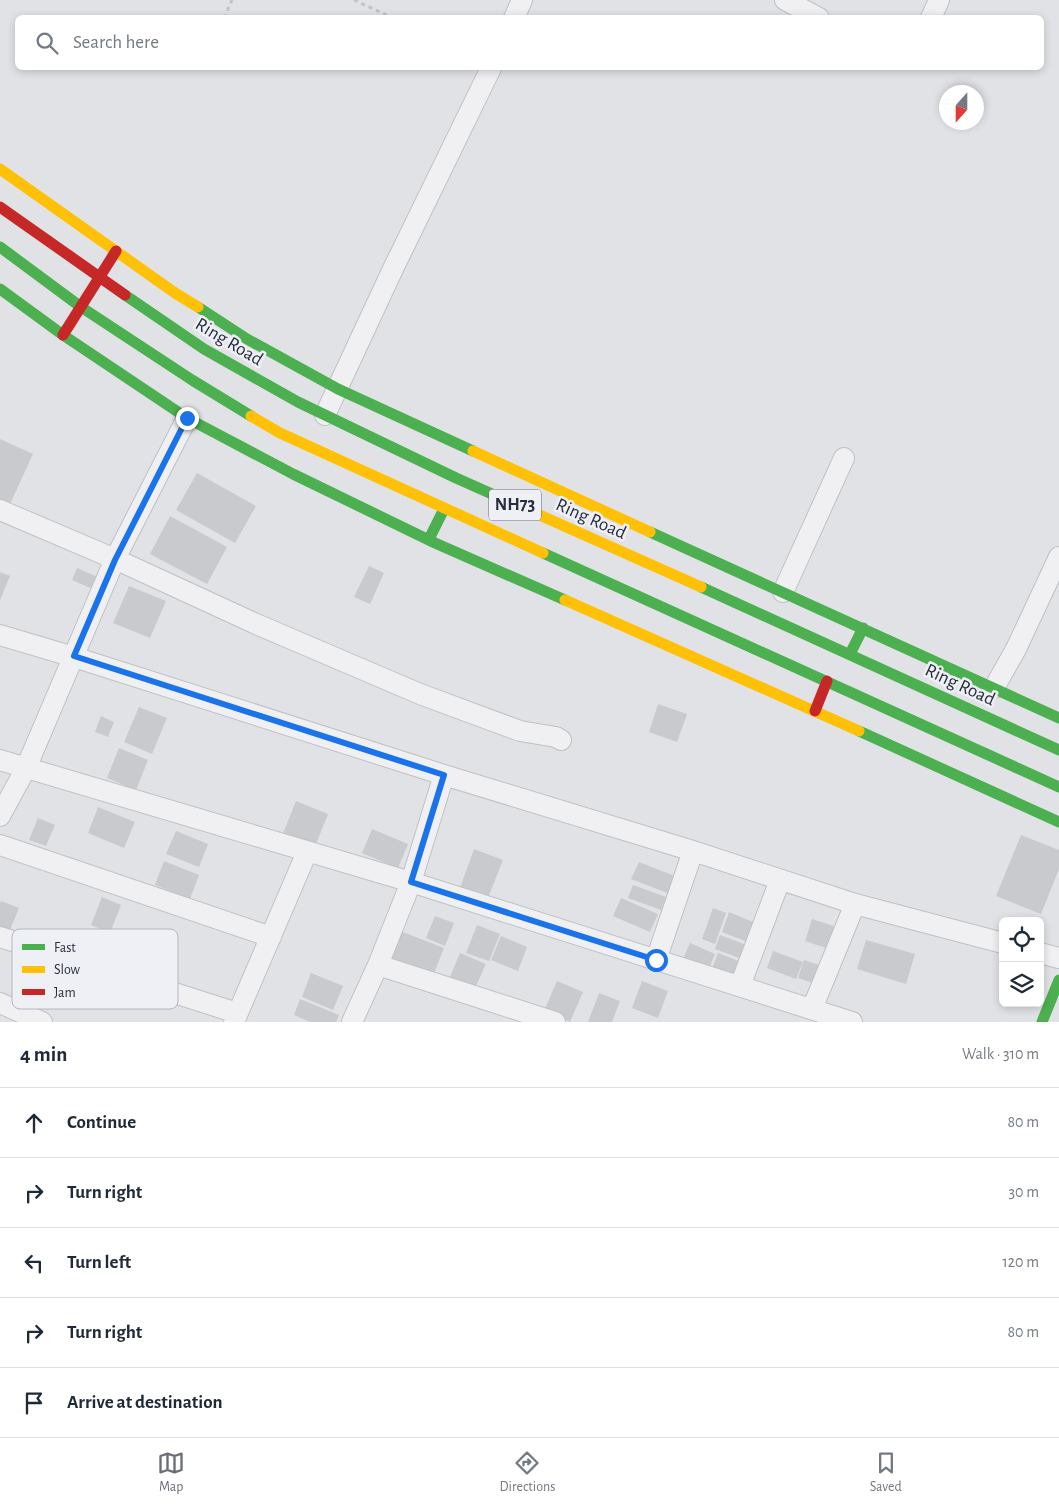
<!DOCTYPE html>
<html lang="en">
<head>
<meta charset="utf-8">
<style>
	:root { --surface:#fff; --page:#f6f6f7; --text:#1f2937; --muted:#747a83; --line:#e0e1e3; --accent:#696d78 }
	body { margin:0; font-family:"Alegreya Sans",sans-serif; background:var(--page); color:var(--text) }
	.controls { position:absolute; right:15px; bottom:15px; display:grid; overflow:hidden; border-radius:8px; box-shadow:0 2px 8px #0003 }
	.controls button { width:45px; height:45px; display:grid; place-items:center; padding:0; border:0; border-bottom:1px solid var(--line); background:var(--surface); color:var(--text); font:25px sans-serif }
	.compass { position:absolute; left:939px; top:85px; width:45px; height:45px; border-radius:50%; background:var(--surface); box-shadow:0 2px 8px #0003; rotate:201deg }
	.stop { position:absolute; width:15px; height:15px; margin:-11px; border:4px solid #1a73e8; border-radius:50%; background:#fff }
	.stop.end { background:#1a73e8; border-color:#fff; box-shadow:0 1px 5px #0008 }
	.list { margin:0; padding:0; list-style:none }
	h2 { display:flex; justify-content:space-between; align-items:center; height:65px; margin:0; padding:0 20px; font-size:21px }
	h2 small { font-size:16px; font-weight:400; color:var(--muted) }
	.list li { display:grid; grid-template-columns:32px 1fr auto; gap:15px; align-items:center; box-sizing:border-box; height:70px; padding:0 20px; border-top:1px solid var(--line) }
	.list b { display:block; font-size:19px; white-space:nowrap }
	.list em { font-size:16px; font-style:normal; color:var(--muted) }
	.icon { flex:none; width:28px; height:28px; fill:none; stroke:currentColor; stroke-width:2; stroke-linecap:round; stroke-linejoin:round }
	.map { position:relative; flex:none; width:1059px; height:1022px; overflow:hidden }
	.search { position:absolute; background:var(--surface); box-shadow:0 2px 8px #0003; left:15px; right:15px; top:15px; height:55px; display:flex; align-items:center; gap:12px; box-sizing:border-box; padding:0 18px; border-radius:8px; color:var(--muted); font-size:19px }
	.sheet { height:415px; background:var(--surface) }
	nav { display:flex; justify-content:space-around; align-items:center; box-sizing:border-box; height:70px; border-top:1px solid var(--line); background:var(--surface); font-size:14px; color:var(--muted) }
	nav a { display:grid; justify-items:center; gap:2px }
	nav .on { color:var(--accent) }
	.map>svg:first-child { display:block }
</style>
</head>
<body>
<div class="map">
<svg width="1059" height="1022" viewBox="0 0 1059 1022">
	<rect width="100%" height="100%" fill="#e1e2e5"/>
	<path fill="#c9cacd" d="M 0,439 L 33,454 L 10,504 L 0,500 Z
		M 197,473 L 256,506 L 235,543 L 176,510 Z
		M 170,516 L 227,547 L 207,584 L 150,554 Z
		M 369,566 L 384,573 L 370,604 L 354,597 Z
		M 77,568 L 100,578 L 95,590 L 72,580 Z
		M 0,572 L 10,576 L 0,600 Z
		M 129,586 L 166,601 L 150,638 L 113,623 Z
		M 658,704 L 687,714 L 677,742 L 649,732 Z
		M 139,707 L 167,718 L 152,754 L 124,742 Z
		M 101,716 L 114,722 L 108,737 L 95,732 Z
		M 119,748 L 148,760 L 136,790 L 107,778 Z
		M 296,801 L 328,814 L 314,849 L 282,836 Z
		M 98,807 L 135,822 L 124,848 L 88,833 Z
		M 38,818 L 55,825 L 46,846 L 29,840 Z
		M 372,829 L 408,844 L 398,868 L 362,853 Z
		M 176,831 L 208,844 L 199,867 L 166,854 Z
		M 1021,835 L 1059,850 L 1059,869 L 1041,914 L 996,896 Z
		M 474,849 L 503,860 L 488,898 L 460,888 Z
		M 164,861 L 199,875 L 190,899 L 155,885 Z
		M 639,862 L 677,877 L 670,894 L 631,879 Z
		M 633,885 L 666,897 L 661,910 L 628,898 Z
		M 102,897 L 121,905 L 110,933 L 91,925 Z
		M 621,898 L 658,914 L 650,932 L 613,916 Z
		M 1,901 L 19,908 L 8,935 L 0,932 L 0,904 Z
		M 713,908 L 726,913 L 715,944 L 702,939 Z
		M 729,912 L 760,925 L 753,944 L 722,932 Z
		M 435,916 L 454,923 L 445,946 L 426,938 Z
		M 812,919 L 843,929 L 835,951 L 805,941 Z
		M 477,925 L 500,934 L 489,961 L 466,953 Z
		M 400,931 L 444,948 L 433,976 L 389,958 Z
		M 720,935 L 752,947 L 747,961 L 715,949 Z
		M 501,936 L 527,947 L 518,971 L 491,960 Z
		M 866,940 L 915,954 L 906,984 L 857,969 Z
		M 690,943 L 715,954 L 708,971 L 682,961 Z
		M 773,951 L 803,962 L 796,979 L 767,968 Z
		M 460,953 L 486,964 L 475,988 L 450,977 Z
		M 718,953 L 744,963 L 737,981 L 711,971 Z
		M 804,960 L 825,967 L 819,985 L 798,978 Z
		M 311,973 L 343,986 L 333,1010 L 302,997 Z
		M 557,981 L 583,992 L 570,1022 L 544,1011 Z
		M 642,981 L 668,991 L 658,1018 L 632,1008 Z
		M 599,993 L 620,1001 L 612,1022 L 588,1022 Z
		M 300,999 L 339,1015 L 336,1022 L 310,1022 L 294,1015 Z"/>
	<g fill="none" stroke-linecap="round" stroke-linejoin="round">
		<defs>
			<path id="street" d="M 785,0 L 819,18
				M 514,18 L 522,0
				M 931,18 L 939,0
				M 325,415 L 392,271 L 491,68
				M 0,510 L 115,559 L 254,623 L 420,694 L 520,731 L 556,737 L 561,740
				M 783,592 L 844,458
				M 0,635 L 74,657 L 444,775 L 693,851 L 855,904 L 1003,943
				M 994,688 L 1016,649 L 1059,557
				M 0,760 L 411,882 L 852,1022
				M 0,816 L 26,768 L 115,559 L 187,418
				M 0,845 L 271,937
				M 0,937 L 237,1013
				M 1040,953 L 1059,958
				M 656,960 L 693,851
				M 378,965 L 555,1022
				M 740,986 L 780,880
				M 0,1003 L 42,1022
				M 812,1009 L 855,904
				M 234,1022 L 307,852
				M 352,1022 L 378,965 L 411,882 L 444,775"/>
		</defs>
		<use href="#street" stroke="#bfc0c3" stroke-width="22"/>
		<path stroke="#c2c3c9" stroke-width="3" stroke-dasharray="4 4" stroke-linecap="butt" d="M 354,0 L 393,18
			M 224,18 L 232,0"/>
		<use href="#street" stroke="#f0f0f2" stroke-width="20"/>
		<path stroke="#4caf50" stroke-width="11" d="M 0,247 L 81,307 L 192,380 L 251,416
			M 0,289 L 63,335 L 187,418 L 293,474 L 435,543 L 565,600
			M 125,295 L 204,349 L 298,402 L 456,478 L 535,513
			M 198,307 L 247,339 L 338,389 L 473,451
			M 650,532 L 1059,718
			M 429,539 L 444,509
			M 543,553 L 1059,787
			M 701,587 L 1059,750
			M 850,654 L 863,628
			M 859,731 L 1059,822
			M 1042,1022 L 1059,980"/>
		<path stroke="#ffc107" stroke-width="11" d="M 0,169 L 175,293 L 198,307
			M 251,416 L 280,433 L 543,553
			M 473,451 L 650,532
			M 535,513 L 701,587
			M 565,600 L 859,731"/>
		<path stroke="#c62828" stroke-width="11" d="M 0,207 L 125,295
			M 63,335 L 116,251
			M 815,711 L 827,681"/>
	</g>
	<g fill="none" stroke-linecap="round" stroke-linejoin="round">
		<path stroke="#1a73e8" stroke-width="6" d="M 187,418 L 115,560 L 74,656 L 444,775 L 411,882 L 656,960"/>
	</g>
	<g text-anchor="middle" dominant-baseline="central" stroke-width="5" stroke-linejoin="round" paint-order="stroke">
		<rect fill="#eef0f5" stroke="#646874" stroke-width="1" x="489" y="489.5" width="52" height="31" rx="4"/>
		<g font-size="18" font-weight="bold" fill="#292e3d">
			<text x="515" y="505">NH73</text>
		</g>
		<g font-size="19" fill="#292e3d" stroke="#eef0f5">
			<text transform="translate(229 342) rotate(31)">Ring Road</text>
			<text transform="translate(591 519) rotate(24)">Ring Road</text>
			<text transform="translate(960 685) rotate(25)">Ring Road</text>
		</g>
	</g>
	<rect x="12" y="929" width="166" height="80" rx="8" fill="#eef0f5" stroke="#b3b6be" stroke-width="1"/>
	<rect x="22" y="944" width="23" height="6" fill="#4caf50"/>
	<rect x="22" y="966" width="23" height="7" fill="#ffc107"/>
	<rect x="22" y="989" width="23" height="6" fill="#c62828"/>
	<g font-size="14" fill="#292e3d">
		<text x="54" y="952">Fast</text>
		<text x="54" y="974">Slow</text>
		<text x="54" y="997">Jam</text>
	</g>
</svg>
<div class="controls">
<button><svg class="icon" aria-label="locate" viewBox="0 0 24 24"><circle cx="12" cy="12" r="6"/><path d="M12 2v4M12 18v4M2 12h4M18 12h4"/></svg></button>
<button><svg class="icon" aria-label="layers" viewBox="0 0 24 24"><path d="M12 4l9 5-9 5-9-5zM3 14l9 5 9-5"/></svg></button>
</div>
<svg class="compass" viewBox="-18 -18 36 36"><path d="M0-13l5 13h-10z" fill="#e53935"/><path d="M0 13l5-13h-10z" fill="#747a83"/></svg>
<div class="stop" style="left:656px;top:960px"></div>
<div class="stop end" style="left:187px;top:418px"></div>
<div class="search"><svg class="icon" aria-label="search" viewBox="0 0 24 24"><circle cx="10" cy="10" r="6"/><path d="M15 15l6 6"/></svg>Search here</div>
</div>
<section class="sheet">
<h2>4 min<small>Walk · 310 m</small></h2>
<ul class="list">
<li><svg class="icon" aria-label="ahead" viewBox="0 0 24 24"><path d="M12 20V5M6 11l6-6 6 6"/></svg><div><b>Continue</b></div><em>80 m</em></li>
<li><svg class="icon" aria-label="right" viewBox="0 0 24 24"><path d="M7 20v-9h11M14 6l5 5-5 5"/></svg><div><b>Turn right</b></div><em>30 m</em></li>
<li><svg class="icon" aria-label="left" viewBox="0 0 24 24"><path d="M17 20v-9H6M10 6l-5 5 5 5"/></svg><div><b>Turn left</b></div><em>120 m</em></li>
<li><svg class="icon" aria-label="right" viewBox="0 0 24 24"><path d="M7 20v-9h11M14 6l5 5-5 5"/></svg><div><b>Turn right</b></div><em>80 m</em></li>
<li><svg class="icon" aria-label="arrive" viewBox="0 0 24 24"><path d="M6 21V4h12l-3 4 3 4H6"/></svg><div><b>Arrive at destination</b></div></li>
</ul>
</section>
<nav>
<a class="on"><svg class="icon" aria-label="map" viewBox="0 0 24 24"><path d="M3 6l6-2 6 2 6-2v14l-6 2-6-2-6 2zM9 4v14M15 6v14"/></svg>Map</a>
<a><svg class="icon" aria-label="directions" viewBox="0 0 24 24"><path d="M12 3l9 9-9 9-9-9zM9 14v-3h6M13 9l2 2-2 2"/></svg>Directions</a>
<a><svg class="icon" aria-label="saved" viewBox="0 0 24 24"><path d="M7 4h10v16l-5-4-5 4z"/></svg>Saved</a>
</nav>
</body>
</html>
